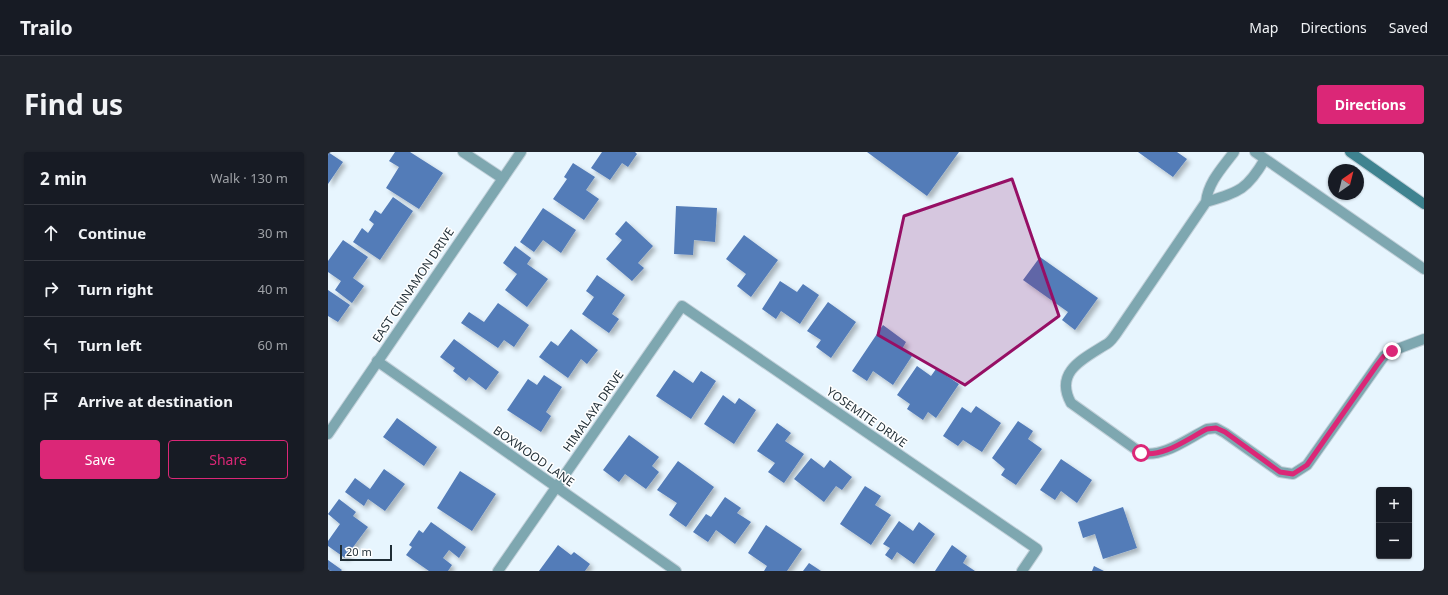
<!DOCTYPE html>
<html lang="en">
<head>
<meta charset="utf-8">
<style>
	:root { --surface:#171b24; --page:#20242c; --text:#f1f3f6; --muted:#9ea1a6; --line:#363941; --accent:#db2777 }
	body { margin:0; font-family:"Noto Sans",sans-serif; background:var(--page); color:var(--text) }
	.controls { position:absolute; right:12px; bottom:12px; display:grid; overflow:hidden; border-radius:4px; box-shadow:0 1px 3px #0004 }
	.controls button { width:36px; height:36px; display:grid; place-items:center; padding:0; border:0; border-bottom:1px solid var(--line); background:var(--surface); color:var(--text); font:20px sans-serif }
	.compass { position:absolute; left:1000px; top:12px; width:36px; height:36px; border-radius:50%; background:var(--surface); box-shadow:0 1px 3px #0004; rotate:35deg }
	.scale { position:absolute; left:12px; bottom:10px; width:52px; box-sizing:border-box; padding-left:4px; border:2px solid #1f2d35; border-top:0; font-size:11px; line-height:14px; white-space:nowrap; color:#1f2d35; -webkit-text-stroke:3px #fff; paint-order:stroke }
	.stop { position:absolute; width:12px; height:12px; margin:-9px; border:3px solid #db2777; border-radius:50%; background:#fff }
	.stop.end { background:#db2777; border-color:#fff; box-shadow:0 1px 4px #0008 }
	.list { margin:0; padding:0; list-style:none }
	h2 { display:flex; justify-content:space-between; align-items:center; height:52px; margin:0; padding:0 16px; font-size:17px }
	h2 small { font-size:13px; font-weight:400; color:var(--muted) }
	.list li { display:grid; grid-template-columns:26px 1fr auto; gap:12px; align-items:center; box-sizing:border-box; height:56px; padding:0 16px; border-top:1px solid var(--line) }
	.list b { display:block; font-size:15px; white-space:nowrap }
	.list em { font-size:13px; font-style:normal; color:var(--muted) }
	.actions { display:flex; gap:8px; padding:12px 16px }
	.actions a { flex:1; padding:9px 0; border:1px solid var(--accent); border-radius:4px; text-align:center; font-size:14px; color:var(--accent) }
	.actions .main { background:var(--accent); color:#fff }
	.icon { flex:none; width:22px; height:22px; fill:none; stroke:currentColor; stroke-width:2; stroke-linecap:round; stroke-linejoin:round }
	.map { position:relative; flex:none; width:1096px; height:419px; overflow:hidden; border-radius:4px }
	header { display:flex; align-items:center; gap:24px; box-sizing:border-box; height:56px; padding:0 20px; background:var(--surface); border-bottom:1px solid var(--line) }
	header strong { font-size:19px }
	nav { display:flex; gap:22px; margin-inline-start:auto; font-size:14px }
	.intro { display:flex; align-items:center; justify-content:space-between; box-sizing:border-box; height:96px; padding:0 24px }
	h1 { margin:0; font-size:28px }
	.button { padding:10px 18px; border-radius:4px; background:var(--accent); color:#fff; font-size:14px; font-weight:700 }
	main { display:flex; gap:24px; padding:0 24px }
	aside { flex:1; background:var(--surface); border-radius:4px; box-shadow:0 1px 3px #0004 }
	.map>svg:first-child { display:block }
</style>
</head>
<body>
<header>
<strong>Trailo</strong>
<nav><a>Map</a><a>Directions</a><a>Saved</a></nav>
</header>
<div class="intro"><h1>Find us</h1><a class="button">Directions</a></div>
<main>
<aside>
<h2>2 min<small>Walk · 130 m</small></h2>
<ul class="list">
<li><svg class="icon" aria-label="ahead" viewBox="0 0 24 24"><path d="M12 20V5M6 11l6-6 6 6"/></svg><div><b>Continue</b></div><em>30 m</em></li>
<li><svg class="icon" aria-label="right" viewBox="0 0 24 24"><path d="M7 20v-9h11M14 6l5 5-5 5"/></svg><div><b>Turn right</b></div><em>40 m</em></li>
<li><svg class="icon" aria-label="left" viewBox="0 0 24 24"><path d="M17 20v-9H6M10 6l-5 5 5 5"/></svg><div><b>Turn left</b></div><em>60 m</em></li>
<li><svg class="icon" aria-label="arrive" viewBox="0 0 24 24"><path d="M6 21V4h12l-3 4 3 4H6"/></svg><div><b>Arrive at destination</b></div></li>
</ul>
<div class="actions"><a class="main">Save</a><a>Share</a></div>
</aside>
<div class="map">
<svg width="1096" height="419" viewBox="0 0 1096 419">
	<defs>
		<filter id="shadow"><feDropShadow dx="3.5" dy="3.5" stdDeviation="2" flood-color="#0004"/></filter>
	</defs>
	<rect width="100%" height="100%" fill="#e7f5fe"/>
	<path fill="#537bb8" filter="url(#shadow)" d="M 0,0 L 15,10 L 0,32 Z
		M 67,0 L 82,0 L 115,21 L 91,57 L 58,36 L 71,15 L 61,9 Z
		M 274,0 L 307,0 L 309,2 L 300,15 L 294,11 L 282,28 L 263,16 Z
		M 539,0 L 631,0 L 599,44 Z
		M 810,0 L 849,0 L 859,7 L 845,25 Z
		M 245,11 L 267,25 L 258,38 L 271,47 L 256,68 L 225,47 L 239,27 L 236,25 Z
		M 65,45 L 85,59 L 52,108 L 25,90 L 34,76 L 40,81 L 46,72 L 41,68 L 47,58 L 53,62 Z
		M 348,54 L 389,56 L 387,90 L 366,88 L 365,103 L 346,102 Z
		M 215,56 L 248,78 L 233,101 L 215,88 L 206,100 L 192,90 Z
		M 298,69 L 325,94 L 310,111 L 316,116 L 304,129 L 278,107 L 294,88 L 287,82 Z
		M 416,83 L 450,108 L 423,145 L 409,134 L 418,122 L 398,107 Z
		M 15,88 L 40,105 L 25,126 L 36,134 L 24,151 L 7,138 L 13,129 L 0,120 L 0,109 Z
		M 187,94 L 203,106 L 199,112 L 220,127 L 199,155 L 177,138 L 189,122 L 175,111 Z
		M 712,105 L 770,146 L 747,178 L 734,168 L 740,160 L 695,128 Z
		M 269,123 L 297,143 L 284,162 L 291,167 L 281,181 L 254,162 L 266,145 L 258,139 Z
		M 452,129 L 469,140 L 475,132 L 491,143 L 472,172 L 453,159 L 448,167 L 434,157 Z
		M 0,138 L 22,153 L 10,170 L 0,164 Z
		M 500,150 L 528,170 L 503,206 L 488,195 L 493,188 L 479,179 Z
		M 170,151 L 201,173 L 186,195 L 176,188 L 170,196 L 133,171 L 141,160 L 156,170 Z
		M 555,173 L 578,190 L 574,197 L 584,204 L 565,233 L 545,219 L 539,229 L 524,219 Z
		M 243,177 L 270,198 L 259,212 L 253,207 L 240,226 L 211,205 L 223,189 L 230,194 Z
		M 126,187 L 171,220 L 158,238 L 141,225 L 138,229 L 125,219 L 127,216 L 112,205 Z
		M 589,214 L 603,224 L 608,217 L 631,232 L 608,266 L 600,260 L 595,268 L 579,257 L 582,252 L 569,243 Z
		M 346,218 L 365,231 L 373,219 L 388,229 L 363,267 L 328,244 Z
		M 216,223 L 234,235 L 218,260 L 223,264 L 213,280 L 179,258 L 200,227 L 209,233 Z
		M 395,243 L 407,252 L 411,246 L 428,258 L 406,292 L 376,272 Z
		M 648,254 L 673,271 L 654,300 L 635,288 L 630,294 L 615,284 L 634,255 L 643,261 Z
		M 69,266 L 109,295 L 96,314 L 55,285 Z
		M 690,269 L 705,279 L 700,287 L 714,297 L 688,333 L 673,323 L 677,317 L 664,306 Z
		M 449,271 L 463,281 L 457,289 L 476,302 L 456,331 L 440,320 L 447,311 L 429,299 Z
		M 301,283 L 331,305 L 324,314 L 331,320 L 318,337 L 297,322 L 291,330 L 275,318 Z
		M 483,306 L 496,316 L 502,308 L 524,325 L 514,338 L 508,334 L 496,350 L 466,327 Z
		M 733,307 L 764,328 L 749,351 L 733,339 L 727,348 L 712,338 Z
		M 350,309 L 386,335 L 358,375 L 341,363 L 349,351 L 329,338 Z
		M 56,317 L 77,332 L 57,359 L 40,347 L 36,354 L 17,340 L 27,326 L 42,337 Z
		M 132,319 L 168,342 L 144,379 L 109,356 Z
		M 537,334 L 553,344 L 547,353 L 563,363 L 543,393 L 512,372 Z
		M 397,345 L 413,356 L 409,361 L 423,370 L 407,392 L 388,378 L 380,390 L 365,380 L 378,362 L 383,365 Z
		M 11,347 L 28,360 L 25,364 L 40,375 L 17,406 L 0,394 L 0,389 L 12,372 L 0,362 Z
		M 795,355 L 809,396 L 775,407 L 767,382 L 755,386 L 750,370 Z
		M 571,369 L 585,379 L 591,370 L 607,382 L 586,412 L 569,400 L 564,408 L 557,403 L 562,396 L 555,392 Z
		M 103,370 L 138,395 L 131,406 L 121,398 L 115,406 L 124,413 L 120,419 L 101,419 L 78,403 L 84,395 L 81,393 L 91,378 L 95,381 Z
		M 438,373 L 474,397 L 459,419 L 436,419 L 439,414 L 420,401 Z
		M 230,393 L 243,403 L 246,400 L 262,412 L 257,419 L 211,419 Z
		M 624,393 L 639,404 L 635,411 L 647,419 L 607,419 Z
		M 0,408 L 14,418 L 13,419 L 0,419 Z
		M 481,411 L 493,419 L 475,419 Z
		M 766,414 L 776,419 L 764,419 Z"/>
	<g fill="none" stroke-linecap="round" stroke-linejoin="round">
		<defs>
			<path id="minor" d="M 135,0 L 174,26
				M 906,0 C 895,15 880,30 878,50 L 788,182 C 785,186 782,191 777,193 C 755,207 726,220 743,251 L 813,301 C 835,306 859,287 879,277 L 888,276 L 897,281 L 952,320 L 965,322 L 979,313 L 1056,204 L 1064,199 L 1096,187
				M 927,0 L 1096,117
				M 878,50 C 911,40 919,38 937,7
				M 49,209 L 348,419
				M 170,419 L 354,154 L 709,397 L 694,419"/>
			<path id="tertiary" d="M 0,282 L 193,0"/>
			<path id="secondary" d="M 1022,0 L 1096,52"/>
		</defs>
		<use href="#minor" stroke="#c3d1da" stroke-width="12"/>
		<use href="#tertiary" stroke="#c3d1da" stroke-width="12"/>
		<use href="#secondary" stroke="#c3d1da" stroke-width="12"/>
		<use href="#minor" stroke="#7ea7b0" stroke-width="10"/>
		<use href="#tertiary" stroke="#7ea7b0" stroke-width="10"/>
		<use href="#secondary" stroke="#3f8390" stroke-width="10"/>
	</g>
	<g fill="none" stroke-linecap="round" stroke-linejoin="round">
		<path stroke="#db2777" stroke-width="5" d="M 813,301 C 835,306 859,287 879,277 L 888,276 L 897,280 L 952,320 L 965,322 L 979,313 L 1049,213 L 1056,204 L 1064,199"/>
	</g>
	<path fill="#960f65" fill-opacity="0.2" stroke="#960f65" stroke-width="3" stroke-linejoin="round" d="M 684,27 L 731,164 L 637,233 L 550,183 L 576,64 Z"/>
	<g text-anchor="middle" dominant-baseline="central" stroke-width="3" stroke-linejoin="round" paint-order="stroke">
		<g font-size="12" fill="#1f2d35" stroke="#fff">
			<text transform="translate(85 133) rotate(-56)">EAST CINNAMON DRIVE</text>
			<text transform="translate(265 259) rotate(-55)">HIMALAYA DRIVE</text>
			<text transform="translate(539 265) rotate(35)">YOSEMITE DRIVE</text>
			<text transform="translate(206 304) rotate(35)">BOXWOOD LANE</text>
		</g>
	</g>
</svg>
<div class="controls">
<button>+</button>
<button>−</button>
</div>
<svg class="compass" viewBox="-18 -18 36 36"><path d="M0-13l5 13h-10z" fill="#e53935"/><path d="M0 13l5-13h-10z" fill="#9ea1a6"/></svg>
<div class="scale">20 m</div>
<div class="stop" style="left:813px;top:301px"></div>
<div class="stop end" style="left:1064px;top:199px"></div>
</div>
</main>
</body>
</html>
